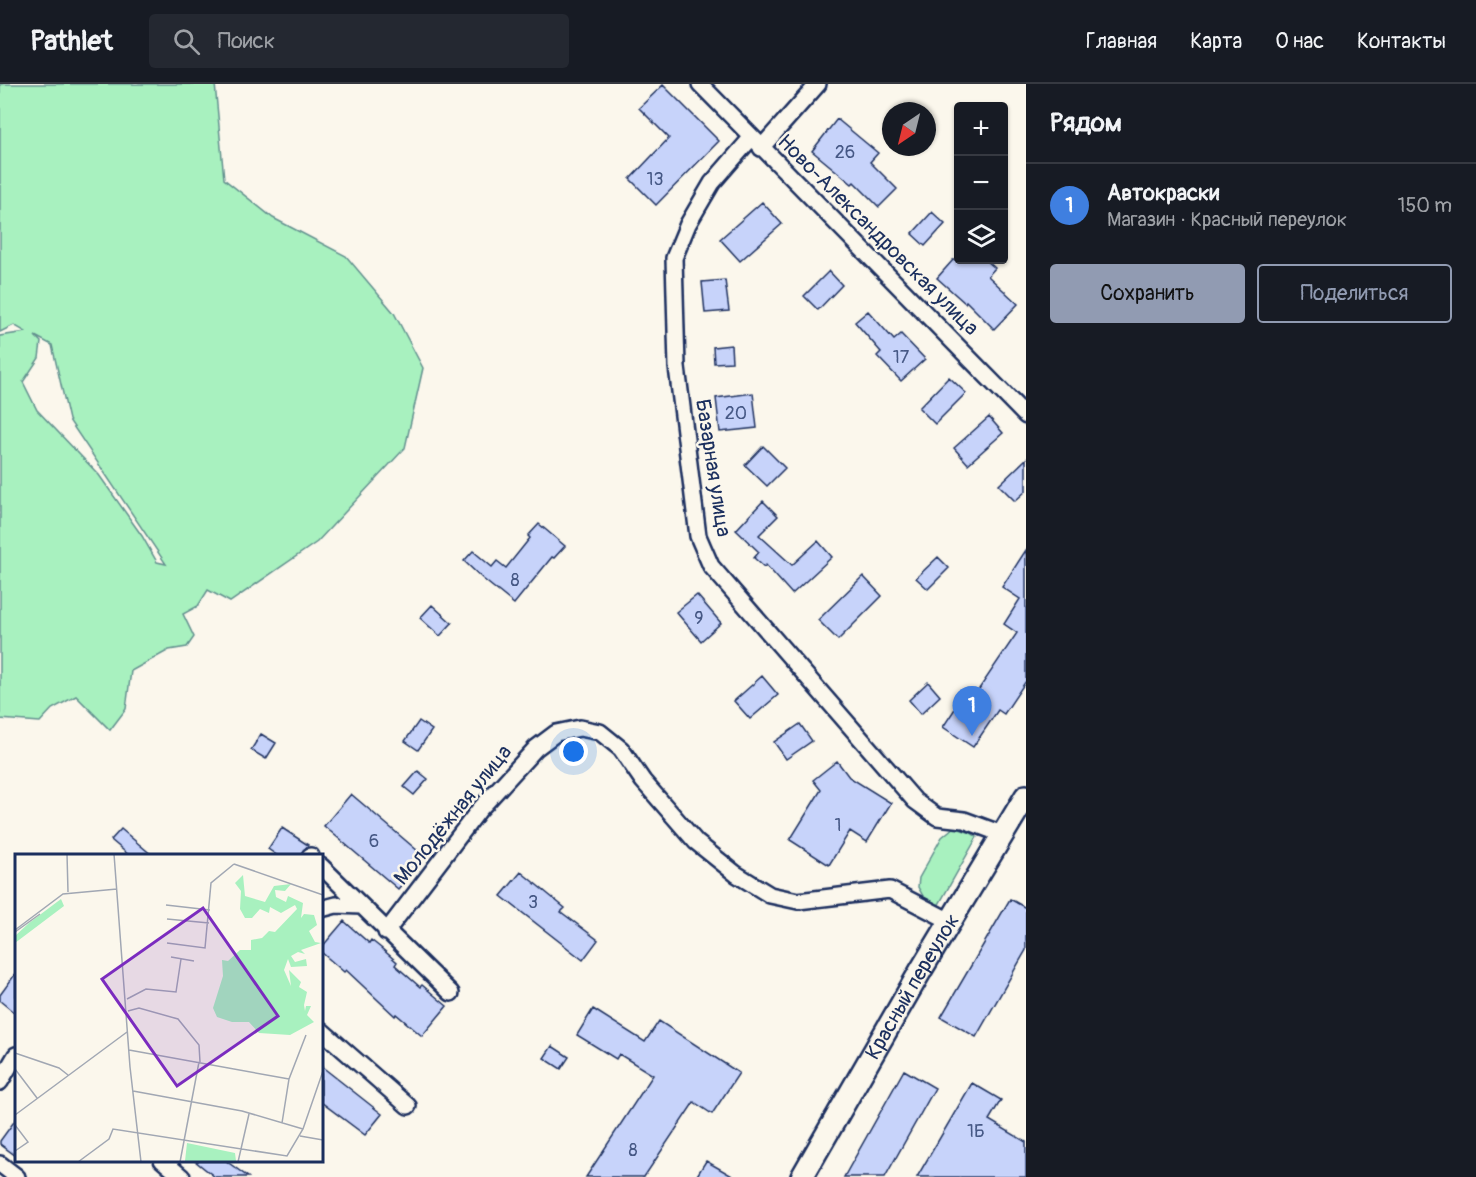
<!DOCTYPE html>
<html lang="ru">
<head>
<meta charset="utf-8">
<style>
	:root { --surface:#171b24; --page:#242831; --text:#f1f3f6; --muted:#9ea1a6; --line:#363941; --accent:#919bb2 }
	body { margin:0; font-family:Pangolin,sans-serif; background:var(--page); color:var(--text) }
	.controls { position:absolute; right:18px; top:18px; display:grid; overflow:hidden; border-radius:6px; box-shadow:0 2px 4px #0004 }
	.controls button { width:54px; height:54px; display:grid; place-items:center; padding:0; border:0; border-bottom:2px solid var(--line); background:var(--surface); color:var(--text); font:30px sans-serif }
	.compass { position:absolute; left:882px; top:18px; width:54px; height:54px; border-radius:50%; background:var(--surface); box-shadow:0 2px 4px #0004; rotate:215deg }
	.you { position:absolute; left:574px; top:668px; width:21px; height:21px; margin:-15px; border:4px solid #fff; border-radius:50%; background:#1a73e8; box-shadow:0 0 0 9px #1a73e833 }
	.badge { display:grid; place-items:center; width:39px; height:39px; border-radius:50%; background:var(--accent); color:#fff; font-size:20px; font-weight:700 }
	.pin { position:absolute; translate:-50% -50px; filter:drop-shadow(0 2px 3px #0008) }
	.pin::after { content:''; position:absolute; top:32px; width:21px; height:18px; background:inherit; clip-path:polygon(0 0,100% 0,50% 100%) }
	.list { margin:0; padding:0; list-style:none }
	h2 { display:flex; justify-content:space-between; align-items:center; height:78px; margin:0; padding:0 24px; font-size:26px }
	h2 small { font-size:20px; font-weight:400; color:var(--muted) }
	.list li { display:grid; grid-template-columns:39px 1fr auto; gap:18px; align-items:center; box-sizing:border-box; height:84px; padding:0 24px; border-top:2px solid var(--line) }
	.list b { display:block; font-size:22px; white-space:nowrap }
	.list p { margin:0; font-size:20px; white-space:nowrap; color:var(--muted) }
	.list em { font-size:20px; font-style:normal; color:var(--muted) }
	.actions { display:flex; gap:12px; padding:18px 24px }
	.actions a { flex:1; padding:14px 0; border:2px solid var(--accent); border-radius:6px; text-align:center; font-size:21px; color:var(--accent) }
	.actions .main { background:var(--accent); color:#111 }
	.icon { flex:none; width:33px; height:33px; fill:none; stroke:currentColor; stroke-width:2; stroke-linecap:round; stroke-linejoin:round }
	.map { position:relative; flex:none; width:1026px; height:1093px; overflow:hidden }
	header { display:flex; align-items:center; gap:36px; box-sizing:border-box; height:84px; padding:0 30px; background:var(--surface); border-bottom:2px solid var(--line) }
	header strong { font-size:28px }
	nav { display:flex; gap:33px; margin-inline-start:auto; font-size:21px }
	.search { width:420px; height:54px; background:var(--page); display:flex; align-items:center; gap:15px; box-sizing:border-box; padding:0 21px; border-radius:6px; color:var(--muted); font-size:22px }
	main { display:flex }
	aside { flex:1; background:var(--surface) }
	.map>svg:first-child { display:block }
</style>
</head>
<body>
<header>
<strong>Pathlet</strong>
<div class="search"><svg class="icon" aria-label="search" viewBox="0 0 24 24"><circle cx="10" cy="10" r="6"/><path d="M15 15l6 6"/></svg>Поиск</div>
<nav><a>Главная</a><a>Карта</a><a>О нас</a><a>Контакты</a></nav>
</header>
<main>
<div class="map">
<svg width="1026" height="1093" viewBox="0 0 1026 1093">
	<rect width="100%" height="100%" fill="#fbf7ec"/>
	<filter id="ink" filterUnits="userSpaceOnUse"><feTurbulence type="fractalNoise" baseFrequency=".0167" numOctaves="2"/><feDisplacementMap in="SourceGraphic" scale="12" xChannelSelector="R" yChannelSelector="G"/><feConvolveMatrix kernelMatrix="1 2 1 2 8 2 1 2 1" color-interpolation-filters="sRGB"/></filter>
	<g filter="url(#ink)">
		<path fill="#a8f1bf" stroke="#62908e" stroke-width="1.5" fill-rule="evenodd" d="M 0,0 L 215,0 L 224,95 L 273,134 L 346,172 L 394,229 L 423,284 L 405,364 L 317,458 L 230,518 L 208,506 L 198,522 L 183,530 L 194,553 L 187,563 L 169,566 L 131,587 L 126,625 L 110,646 L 76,612 L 52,625 L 40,638 L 0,635 L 0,252 L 26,248 L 14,241 L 0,248 ZM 35,252 L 52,261 L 69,336 L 166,480 L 157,478 L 142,452 L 99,391 L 37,326 L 23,298 L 39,274 L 41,258 Z
			M 954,743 L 971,749 L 977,753 L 938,822 L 927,819 L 918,803 L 919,794 L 942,753 Z"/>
		<path fill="#c7d3fa" stroke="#1b2f5e" stroke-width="1.5" d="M 663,1 L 719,57 L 656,121 L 630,95 L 669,54 L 639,24 Z
			M 837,35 L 878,69 L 870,78 L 897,105 L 879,123 L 854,98 L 852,100 L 812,67 Z
			M 762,118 L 782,140 L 740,177 L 720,155 Z
			M 932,128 L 945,140 L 925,162 L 912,150 Z
			M 953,176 L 986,176 L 995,184 L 988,192 L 1018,220 L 994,245 L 966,217 L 965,219 L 937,194 Z
			M 829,187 L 842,201 L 818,226 L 804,212 Z
			M 725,196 L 729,227 L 705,229 L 702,198 Z
			M 868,227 L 894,256 L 901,250 L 925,275 L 901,297 L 877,272 L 881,268 L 855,238 Z
			M 731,261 L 732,278 L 714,279 L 713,263 Z
			M 949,293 L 966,309 L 935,340 L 919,324 Z
			M 753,309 L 757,344 L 720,348 L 716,314 Z
			M 989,333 L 1003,349 L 968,380 L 954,364 Z
			M 763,362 L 785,384 L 767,402 L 745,381 Z
			M 1026,375 L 1026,407 L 1015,417 L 999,401 Z
			M 763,417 L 778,432 L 759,451 L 792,481 L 818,457 L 832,473 L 792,510 L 766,481 L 764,483 L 754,474 L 759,468 L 736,446 Z
			M 539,440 L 565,462 L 554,474 L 552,473 L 514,520 L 483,495 L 464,477 L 473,467 L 492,483 L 497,477 L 506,484 L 530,454 L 528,452 Z
			M 1026,466 L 1026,597 L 1004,630 L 998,626 L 973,663 L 943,643 L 968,605 L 975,611 L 1017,549 L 1004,540 L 1020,515 L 1002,503 Z
			M 938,473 L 949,484 L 928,505 L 916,494 Z
			M 863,492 L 882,512 L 838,556 L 818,536 Z
			M 697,511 L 721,539 L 701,557 L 676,528 Z
			M 432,521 L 452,539 L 440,552 L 420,534 Z
			M 762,592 L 778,611 L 750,635 L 734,617 Z
			M 928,598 L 940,612 L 921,630 L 909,616 Z
			M 419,637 L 432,646 L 418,666 L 405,657 Z
			M 800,640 L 812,657 L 786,675 L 774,658 Z
			M 261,650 L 276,659 L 266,675 L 251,666 Z
			M 837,677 L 849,693 L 891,719 L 867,758 L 850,747 L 829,781 L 790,756 L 821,706 L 813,696 Z
			M 418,687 L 428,695 L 414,711 L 404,703 Z
			M 351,710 L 425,773 L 398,805 L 324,742 Z
			M 282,744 L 308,761 L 300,772 L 278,772 L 268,765 Z
			M 121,745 L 153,772 L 130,772 L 111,756 Z
			M 521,788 L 565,824 L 561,828 L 598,856 L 583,876 L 501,812 Z
			M 1010,815 L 1026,824 L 1026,866 L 976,953 L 941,933 Z
			M 344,837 L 369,859 L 371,856 L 381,864 L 397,878 L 395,881 L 420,903 L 422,901 L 447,922 L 422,952 L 396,930 L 395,932 L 346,886 L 344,888 L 321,868 L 321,864 Z
			M 16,889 L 16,930 L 0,917 L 0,911 Z
			M 593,925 L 645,958 L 659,937 L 739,989 L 712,1030 L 694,1018 L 644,1093 L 586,1093 L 653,991 L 619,970 L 616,975 L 577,951 Z
			M 552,962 L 569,973 L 561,985 L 544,974 Z
			M 321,982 L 382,1030 L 365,1051 L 321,1018 Z
			M 904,986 L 935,1004 L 885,1093 L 844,1093 Z
			M 972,999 L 1001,1016 L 989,1036 L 1026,1058 L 1026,1093 L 917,1093 Z
			M 16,1035 L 16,1072 L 0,1060 L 0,1057 Z
			M 195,1077 L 226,1077 L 248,1093 L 215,1093 Z
			M 706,1077 L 734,1093 L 696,1093 Z"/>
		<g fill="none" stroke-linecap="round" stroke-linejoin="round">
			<defs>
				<path id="minor" d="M 700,0 L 1026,332
					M 752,53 L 712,99 L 688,140 L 674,174 L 677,283 L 698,452 L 711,482 L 915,717 L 937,733 L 964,736 L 1002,750
					M 761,64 L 818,0
					M 310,772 L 311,772
					M 321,782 L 451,909
					M 321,825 L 336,821 L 361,822
					M 386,848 L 479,726 L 536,664 L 556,649 L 580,644 L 600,648 L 621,665 L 643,697 L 696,758 L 736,790 L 770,811 L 798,817 L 890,806 L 950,837
					M 321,946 L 408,1022
					M 0,998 L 16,971
					M 162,1076 L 182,1093
					M 0,1080 L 17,1093"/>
				<g id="secondary">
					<path id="s1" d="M 802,1093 L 921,886 L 1026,712"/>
				</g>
			</defs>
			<use href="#minor" stroke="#1b2f5e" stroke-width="20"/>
			<use href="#secondary" stroke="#1b2f5e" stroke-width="26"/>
			<use href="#minor" stroke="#fbf7ec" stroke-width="15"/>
			<use href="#secondary" stroke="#fbf7ec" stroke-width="21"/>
		</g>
	</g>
	<g text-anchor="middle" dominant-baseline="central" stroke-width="5" stroke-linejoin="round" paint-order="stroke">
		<g font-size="18" fill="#465885">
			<text x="845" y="68">26</text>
			<text x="655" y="95">13</text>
			<text x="901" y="273">17</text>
			<text x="736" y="329">20</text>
			<text x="515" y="496">8</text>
			<text x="699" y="534">9</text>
			<text x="838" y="741">1</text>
			<text x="374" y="757">6</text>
			<text x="533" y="818">3</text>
			<text x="976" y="1047">1Б</text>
			<text x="633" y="1066">8</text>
		</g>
		<g font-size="21" fill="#1b2f5e" stroke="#fbf7ec">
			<text transform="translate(878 151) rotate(45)">Ново-Александровская улица</text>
			<text transform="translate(713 384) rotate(81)">Базарная улица</text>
			<text transform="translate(453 731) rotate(-51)">Молодёжная улица</text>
			<text stroke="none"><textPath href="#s1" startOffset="220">Красный переулок</textPath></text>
		</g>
	</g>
	<g transform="translate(15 770)">
		<rect width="308" height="308" fill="#fbf7ec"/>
		<path d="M 228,21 L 230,42 L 250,48 L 259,32 L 276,30 L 270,37 L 260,36 L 261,43 L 271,48 L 273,42 L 288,49 L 286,64 L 289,60 L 299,61 L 302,71 L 294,77 L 300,88 L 306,89 L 286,96 L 290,100 L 283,98 L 276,102 L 280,108 L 291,105 L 292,112 L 276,113 L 273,105 L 269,116 L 276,132 L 274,116 L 286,128 L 284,133 L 292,138 L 289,151 L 290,157 L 291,152 L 296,152 L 292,161 L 299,168 L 275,181 L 244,179 L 234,168 L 217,168 L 202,163 L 198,154 L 208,122 L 207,106 L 213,107 L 225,96 L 236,96 L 236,86 L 247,84 L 254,77 L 260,78 L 282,55 L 280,51 L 266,59 L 255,53 L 254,59 L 245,55 L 237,64 L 230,64 L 225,55 L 226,37 L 220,29 ZM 46,45 L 49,52 L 0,89 L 0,82 L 14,69 ZM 172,289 L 220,299 L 221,307 L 170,307 Z" fill="#a8f1bf"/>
		<path fill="none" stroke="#a1a7b3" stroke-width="1.5" d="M 52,0 L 53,38M 99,0 L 115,213 L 126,308M 219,10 L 308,41M 151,51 L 195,56M 152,65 L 194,69M 0,76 L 48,40 L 102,35M 0,78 L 25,60M 152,89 L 190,94 L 196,29 L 219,10M 156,103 L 179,107M 112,145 L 131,135 L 161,138 L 166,105M 113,157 L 124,154 L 163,165 L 184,191 L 185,208M 114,196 L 274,225M 0,199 L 44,214 L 53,221M 0,215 L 22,244M 118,237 L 227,257 L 288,275M 0,261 L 112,178M 267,269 L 274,225 L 291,181M 0,271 L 13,288 L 0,297M 285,282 L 308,286M 63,308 L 94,285 L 98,275 L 272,302 L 288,275 L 308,217M 165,308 L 184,208M 223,308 L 234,260"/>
		<path fill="#7b2cbf" fill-opacity="0.15" stroke="#7b2cbf" stroke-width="3" d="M 188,54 L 263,162 L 162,232 L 87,125 Z"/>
		<rect width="308" height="308" fill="none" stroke="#1b2f5e" stroke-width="3"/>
	</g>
</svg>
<div class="controls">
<button>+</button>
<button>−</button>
<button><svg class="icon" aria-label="layers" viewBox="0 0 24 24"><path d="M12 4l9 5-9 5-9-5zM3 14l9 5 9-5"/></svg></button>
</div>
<svg class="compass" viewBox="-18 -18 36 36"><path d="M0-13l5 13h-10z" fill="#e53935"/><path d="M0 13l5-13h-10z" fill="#9ea1a6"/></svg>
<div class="you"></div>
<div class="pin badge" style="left:972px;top:652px;background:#3f7fe0">1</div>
</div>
<aside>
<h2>Рядом<small></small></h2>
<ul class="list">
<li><span class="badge" style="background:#3f7fe0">1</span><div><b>Автокраски</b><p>Магазин · Красный переулок</p></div><em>150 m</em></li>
</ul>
<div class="actions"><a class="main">Сохранить</a><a>Поделиться</a></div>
</aside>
</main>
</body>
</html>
